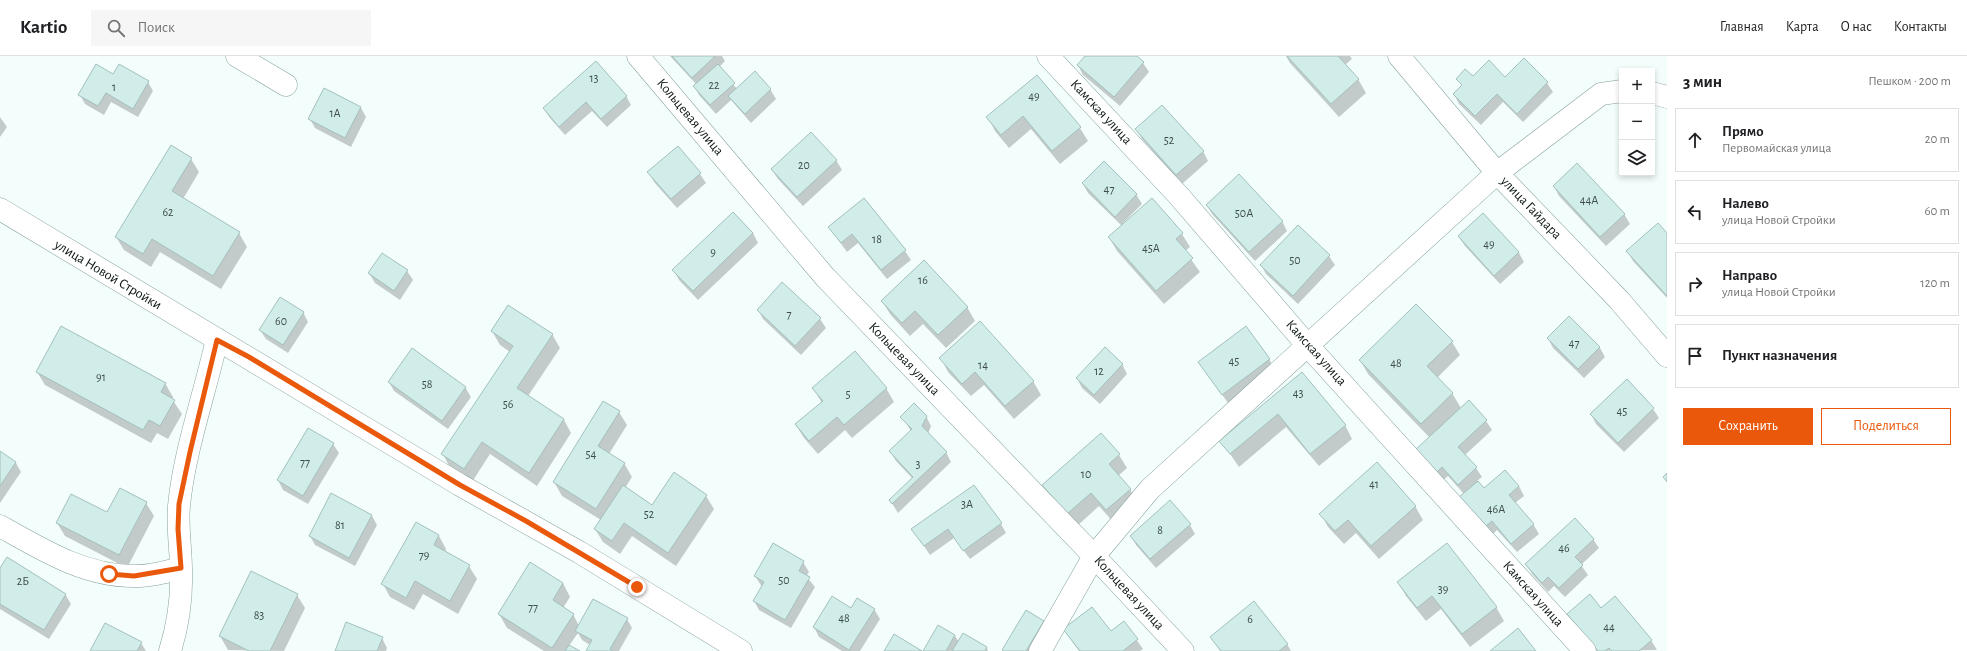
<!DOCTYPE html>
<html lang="ru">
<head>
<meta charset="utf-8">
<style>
	:root { --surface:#fff; --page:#f6f6f6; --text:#202124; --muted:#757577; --line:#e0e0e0; --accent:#ea580c }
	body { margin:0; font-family:"Alegreya Sans",sans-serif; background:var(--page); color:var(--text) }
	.controls { position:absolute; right:12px; top:12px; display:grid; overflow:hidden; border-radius:0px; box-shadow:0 2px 6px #0003 }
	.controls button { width:36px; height:36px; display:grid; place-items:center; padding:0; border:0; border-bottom:1px solid var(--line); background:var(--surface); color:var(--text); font:20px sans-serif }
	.stop { position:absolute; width:12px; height:12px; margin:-9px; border:3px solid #ea580c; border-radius:50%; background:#fff }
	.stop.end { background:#ea580c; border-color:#fff; box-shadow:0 1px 4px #0008 }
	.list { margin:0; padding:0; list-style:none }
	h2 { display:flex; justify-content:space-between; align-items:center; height:52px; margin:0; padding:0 16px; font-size:17px }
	h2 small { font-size:13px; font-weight:400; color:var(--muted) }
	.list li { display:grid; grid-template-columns:26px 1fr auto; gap:12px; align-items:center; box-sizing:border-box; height:64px; margin:0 8px 8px; padding:0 8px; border:1px solid var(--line); border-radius:0px }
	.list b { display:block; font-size:15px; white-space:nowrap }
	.list p { margin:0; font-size:13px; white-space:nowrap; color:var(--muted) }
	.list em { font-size:13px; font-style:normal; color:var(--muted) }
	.actions { display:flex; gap:8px; padding:12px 16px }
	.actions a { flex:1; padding:9px 0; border:1px solid var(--accent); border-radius:0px; text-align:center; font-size:14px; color:var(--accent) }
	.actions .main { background:var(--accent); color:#fff }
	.icon { flex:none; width:22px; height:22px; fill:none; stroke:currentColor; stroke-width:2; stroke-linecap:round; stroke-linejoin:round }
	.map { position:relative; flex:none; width:1667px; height:595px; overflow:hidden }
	header { display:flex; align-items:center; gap:24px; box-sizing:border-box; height:56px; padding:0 20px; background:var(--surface); border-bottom:1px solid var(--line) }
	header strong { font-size:19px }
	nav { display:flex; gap:22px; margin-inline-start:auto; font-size:14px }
	.search { width:280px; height:36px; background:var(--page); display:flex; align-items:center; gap:10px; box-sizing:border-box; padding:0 14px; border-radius:0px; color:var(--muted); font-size:15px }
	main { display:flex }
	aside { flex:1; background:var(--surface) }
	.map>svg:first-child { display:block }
</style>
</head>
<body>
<header>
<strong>Kartio</strong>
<div class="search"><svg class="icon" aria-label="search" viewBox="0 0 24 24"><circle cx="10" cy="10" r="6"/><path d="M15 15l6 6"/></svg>Поиск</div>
<nav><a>Главная</a><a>Карта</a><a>О нас</a><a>Контакты</a></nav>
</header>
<main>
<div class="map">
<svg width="1667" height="595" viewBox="0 0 1667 595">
	<rect width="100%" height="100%" fill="#f3fefc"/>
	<path fill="#0003" d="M 670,0 L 722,0 L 725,5 L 719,11 L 737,33 L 770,33 L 776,43 L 751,67 L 731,44 L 716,58 L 699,39 L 694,30 L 696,28 Z
		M 1086,0 L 1136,0 L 1143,7 L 1149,16 L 1120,50 L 1083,19 L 1078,9 Z
		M 1286,0 L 1350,0 L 1352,3 L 1345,9 L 1358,23 L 1366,37 L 1339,61 L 1290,7 Z
		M 1524,4 L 1547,27 L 1553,36 L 1523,66 L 1503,46 L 1481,69 L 1459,48 L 1454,38 L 1462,30 L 1457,23 L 1505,22 Z
		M 596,6 L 626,40 L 631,49 L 607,71 L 592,55 L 565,79 L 550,62 L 544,53 Z
		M 113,20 L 148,26 L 153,35 L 138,61 L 111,46 L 104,59 L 85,48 L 80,39 Z
		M 1037,20 L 1080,72 L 1088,85 L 1060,108 L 1031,73 L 1009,92 L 995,75 L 988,61 Z
		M 325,33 L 361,52 L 366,61 L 351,91 L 315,72 L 310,63 Z
		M 0,61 L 7,71 L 0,81 Z
		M 1136,73 L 1203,95 L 1208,105 L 1182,128 L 1142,83 Z
		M 678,91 L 700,118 L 706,127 L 677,152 L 654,126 L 649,116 Z
		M 191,103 L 199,116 L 183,143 L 239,177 L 247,191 L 221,233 L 160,196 L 151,211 L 124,194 L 116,181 Z
		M 836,104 L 842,114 L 803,150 L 778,123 L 772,114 Z
		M 1083,128 L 1136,138 L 1142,148 L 1123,167 L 1182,178 L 1190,191 L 1185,195 L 1200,216 L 1164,248 L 1117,195 L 1109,181 L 1122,170 L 1088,137 Z
		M 1554,130 L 1624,158 L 1630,168 L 1606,190 L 1559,140 Z
		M 864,143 L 905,195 L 911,204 L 887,223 L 858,187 L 847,196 L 829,171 Z
		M 1207,149 L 1282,165 L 1287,175 L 1255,205 L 1212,158 Z
		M 733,157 L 753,177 L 758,187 L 698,244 L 679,224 L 674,215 Z
		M 1483,159 L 1519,197 L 1524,206 L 1500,228 L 1465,190 L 1459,181 Z
		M 1298,170 L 1329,200 L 1335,209 L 1298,248 L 1266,218 L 1261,209 Z
		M 1667,178 L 1667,242 L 1633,205 L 1628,196 Z
		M 407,215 L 413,224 L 400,244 L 375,227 L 369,217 Z
		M 782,228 L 820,263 L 826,272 L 801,299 L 763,263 L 758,254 Z
		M 882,245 L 967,251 L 975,265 L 946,292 L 923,268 L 910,280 L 890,258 Z
		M 303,256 L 308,266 L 288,297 L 266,283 L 260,274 Z
		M 1569,261 L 1600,292 L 1605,301 L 1584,322 L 1553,292 L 1548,282 Z
		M 492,275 L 552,278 L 560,292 L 528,340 L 564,364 L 571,377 L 537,430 L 490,398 L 472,426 L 450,412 L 443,398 L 510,296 L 500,289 Z
		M 1452,286 L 1460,299 L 1437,322 L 1452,337 L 1461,352 L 1468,345 L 1486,365 L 1492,374 L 1465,399 L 1476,412 L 1482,421 L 1477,425 L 1484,434 L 1519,430 L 1524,440 L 1515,447 L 1533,468 L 1539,478 L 1517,496 L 1497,474 L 1491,480 L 1464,438 L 1448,420 L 1441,426 L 1421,404 L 1430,382 L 1368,318 L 1360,304 Z
		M 941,302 L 1033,325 L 1041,339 L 1014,363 L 984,329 L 971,340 L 948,316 Z
		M 1269,303 L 1275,313 L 1228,347 L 1199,306 Z
		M 1122,308 L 1127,318 L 1100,348 L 1082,332 L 1077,322 Z
		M 37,316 L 165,327 L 173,341 L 172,343 L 182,358 L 168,383 L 157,377 L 151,387 L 45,329 Z
		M 1302,317 L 1345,369 L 1352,383 L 1319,410 L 1286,371 L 1239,411 L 1221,385 Z
		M 1626,324 L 1653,353 L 1659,362 L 1624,396 L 1596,368 L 1591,358 Z
		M 389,326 L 465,331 L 471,341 L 448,373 L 394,335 Z
		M 813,332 L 886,332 L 894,346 L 852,382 L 845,374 L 818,398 L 804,382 L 796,369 L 822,347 Z
		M 619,356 L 627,369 L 609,398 L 624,407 L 632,421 L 625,432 L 652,450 L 706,440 L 714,453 L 676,510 L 632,480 L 620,498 L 603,486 L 595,473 L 601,464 L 562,440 L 554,426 Z
		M 926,360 L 931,370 L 928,378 L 946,396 L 951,406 L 898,457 L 890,444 L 913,423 L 896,405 L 890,395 L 911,375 L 902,361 Z
		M 333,388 L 339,397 L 308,448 L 283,434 L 278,424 Z
		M 0,396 L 16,407 L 21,416 L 0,447 Z
		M 1119,399 L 1127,412 L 1118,420 L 1130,433 L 1137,447 L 1114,467 L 1099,450 L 1076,471 L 1051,442 L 1043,429 Z
		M 146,447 L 154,460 L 127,512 L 65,480 L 57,467 L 107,458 Z
		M 1415,450 L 1423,464 L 1379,503 L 1356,477 L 1344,488 L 1328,471 L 1321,458 Z
		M 372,460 L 377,469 L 355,510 L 315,489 L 310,480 Z
		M 1001,468 L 1006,477 L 970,503 L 954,482 L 930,499 L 913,474 Z
		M 1190,469 L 1195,478 L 1156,512 L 1136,489 L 1131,480 Z
		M 439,480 L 446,493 L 445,497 L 469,510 L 477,523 L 458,558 L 423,538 L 414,554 L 390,541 L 383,528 Z
		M 1593,483 L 1599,492 L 1581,509 L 1588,519 L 1565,541 L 1554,530 L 1548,536 L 1532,518 L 1526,508 Z
		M 803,506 L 809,516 L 806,520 L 815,531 L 791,572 L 759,554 L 754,545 L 762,531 L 755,520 Z
		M 0,514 L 65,538 L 71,548 L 49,583 L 0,553 Z
		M 1398,526 L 1496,551 L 1504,565 L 1470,591 L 1441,553 L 1426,565 L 1406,540 Z
		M 563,527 L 570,541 L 563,552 L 573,558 L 579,570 L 627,563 L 632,572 L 619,595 L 587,595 L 590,589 L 582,584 L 578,577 L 569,590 L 578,595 L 544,595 L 507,572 L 499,558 Z
		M 297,539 L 305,552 L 284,595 L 228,594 L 220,580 Z
		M 851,553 L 874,553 L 880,563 L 860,595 L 842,595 L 819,581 L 814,571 Z
		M 1601,553 L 1651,584 L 1657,594 L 1597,595 L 1573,568 L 1568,558 Z
		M 1044,566 L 1049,575 L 1037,595 L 1004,595 Z
		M 1124,566 L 1143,593 L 1140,595 L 1079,595 L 1064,574 L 1111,576 Z
		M 939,570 L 955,580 L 959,586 L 987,592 L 988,595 L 924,595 Z
		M 1211,581 L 1287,588 L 1291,595 L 1220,595 Z
		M 382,582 L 387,592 L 386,595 L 336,595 Z
		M 141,587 L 146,595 L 91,595 Z"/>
	<path fill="#d0ede9" stroke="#a4c0bc" d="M 672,0 L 715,0 L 692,22 Z
		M 1085,0 L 1137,0 L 1144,6 L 1114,41 L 1077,9 Z
		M 1287,0 L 1338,0 L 1359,23 L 1331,48 Z
		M 1524,2 L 1548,26 L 1517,58 L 1497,38 L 1475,60 L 1453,38 L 1462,29 L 1456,23 L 1465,13 L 1473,20 L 1489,4 L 1505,21 Z
		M 596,5 L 627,40 L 601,63 L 586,46 L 559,71 L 543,52 Z
		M 96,8 L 113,18 L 119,8 L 149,25 L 133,53 L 106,37 L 98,50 L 78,39 Z
		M 718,8 L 735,27 L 710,49 L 693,30 Z
		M 755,15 L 771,33 L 745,58 L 728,40 Z
		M 1037,19 L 1081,71 L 1052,95 L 1023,60 L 1001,79 L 986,61 Z
		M 324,32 L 361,51 L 345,82 L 308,63 Z
		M 1162,49 L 1204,95 L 1176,119 L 1135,73 Z
		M 811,76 L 837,104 L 797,141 L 771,113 Z
		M 171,89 L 192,102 L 172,135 L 240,176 L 213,220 L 152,183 L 143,198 L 115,181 Z
		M 678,90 L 701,117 L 671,143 L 647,116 Z
		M 1104,105 L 1137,138 L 1115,161 L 1082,127 Z
		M 1577,107 L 1625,158 L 1600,181 L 1553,130 Z
		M 1239,118 L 1283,165 L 1249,196 L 1206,149 Z
		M 864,142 L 906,194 L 881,214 L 852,178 L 841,187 L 828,171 Z
		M 1152,142 L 1183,177 L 1176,183 L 1193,202 L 1156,235 L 1108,181 Z
		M 733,156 L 753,177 L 693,235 L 672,214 Z
		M 1483,157 L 1519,196 L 1494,220 L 1458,180 Z
		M 1658,167 L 1667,177 L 1667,240 L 1626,195 Z
		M 1298,169 L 1330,199 L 1293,240 L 1260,209 Z
		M 382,197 L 408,214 L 394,235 L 368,217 Z
		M 924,204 L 968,251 L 938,279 L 915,255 L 902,267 L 881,245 Z
		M 782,226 L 821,262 L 795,290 L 757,254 Z
		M 280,241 L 304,256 L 283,289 L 259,274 Z
		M 1416,248 L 1453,285 L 1427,310 L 1453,337 L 1421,368 L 1359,304 Z
		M 508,249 L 553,278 L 517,332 L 564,363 L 529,417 L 482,386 L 464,413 L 441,398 L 513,290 L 491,275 Z
		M 1569,260 L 1600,291 L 1578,313 L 1547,282 Z
		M 980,265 L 1034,325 L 1005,350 L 975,316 L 962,328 L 939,302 Z
		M 61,270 L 166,327 L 161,336 L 175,344 L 160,370 L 149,364 L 143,374 L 36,316 Z
		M 1246,270 L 1270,303 L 1222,339 L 1198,306 Z
		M 1105,291 L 1123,308 L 1094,339 L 1076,322 Z
		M 412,292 L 466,331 L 442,365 L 388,326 Z
		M 855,295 L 887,332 L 844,369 L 837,361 L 809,385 L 795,368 L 823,345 L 812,332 Z
		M 1302,316 L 1346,369 L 1310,398 L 1278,358 L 1230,398 L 1219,385 Z
		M 1627,323 L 1654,352 L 1618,387 L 1590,358 Z
		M 1469,344 L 1487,364 L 1458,391 L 1477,411 L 1458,429 L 1442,411 L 1435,418 L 1414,395 Z
		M 603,345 L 620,355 L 598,390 L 625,407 L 596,453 L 553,426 Z
		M 914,347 L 927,360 L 922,370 L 947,396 L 892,448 L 889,444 L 913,421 L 889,395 L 912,373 L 900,361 Z
		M 308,372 L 334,387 L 303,440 L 277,424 Z
		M 1101,377 L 1120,398 L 1109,408 L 1131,433 L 1106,454 L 1091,437 L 1067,458 L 1042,429 Z
		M 0,395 L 16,406 L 0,430 Z
		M 1377,406 L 1416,450 L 1371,490 L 1348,464 L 1335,475 L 1319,458 Z
		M 1505,414 L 1519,430 L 1509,439 L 1534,468 L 1511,488 L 1492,465 L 1485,471 L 1459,441 L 1478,425 L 1484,432 Z
		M 674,416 L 707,439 L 668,497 L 624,467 L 612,485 L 594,473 L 623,429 L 652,449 Z
		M 1667,417 L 1667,426 L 1663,421 Z
		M 974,429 L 1002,467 L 963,495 L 948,473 L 924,490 L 911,473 Z
		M 120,432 L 147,446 L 119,499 L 56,467 L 71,438 L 107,456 Z
		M 331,437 L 372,459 L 349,502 L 309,480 Z
		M 1170,444 L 1191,468 L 1150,503 L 1130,480 Z
		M 1575,462 L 1594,483 L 1575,501 L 1583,509 L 1559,532 L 1548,521 L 1542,527 L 1525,508 Z
		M 416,466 L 439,479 L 434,489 L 470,509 L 450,545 L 415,525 L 406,542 L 381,528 Z
		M 773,487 L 804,505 L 799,515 L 810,521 L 785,564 L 753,545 L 764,526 L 754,520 Z
		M 1447,487 L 1497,551 L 1462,578 L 1432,540 L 1417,552 L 1397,526 Z
		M 7,501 L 66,538 L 44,574 L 0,548 L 0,512 Z
		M 530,506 L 563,527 L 553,544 L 574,558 L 552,592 L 498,558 Z
		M 251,515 L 298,538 L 270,595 L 249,595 L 219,580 Z
		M 1590,538 L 1601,552 L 1615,540 L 1652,584 L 1639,595 L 1612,595 L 1609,592 L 1605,595 L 1598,595 L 1567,558 Z
		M 832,540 L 851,552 L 857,542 L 875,553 L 849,594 L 813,571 Z
		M 593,543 L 628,562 L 610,593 L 613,595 L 586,595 L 592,584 L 575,575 Z
		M 1254,545 L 1288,588 L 1279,595 L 1221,595 L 1210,581 Z
		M 1092,551 L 1111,575 L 1124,565 L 1138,583 L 1123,595 L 1080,595 L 1063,573 Z
		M 1026,554 L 1044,565 L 1026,595 L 1004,595 L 1002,594 Z
		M 346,566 L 383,581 L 377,595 L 335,595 Z
		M 105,567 L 142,586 L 137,595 L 90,595 Z
		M 938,569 L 955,579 L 946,595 L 923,595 Z
		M 1518,572 L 1536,595 L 1490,595 Z
		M 963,577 L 987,591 L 985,595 L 952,595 Z
		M 894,578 L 922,595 L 884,595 Z
		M 569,589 L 580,595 L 565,595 Z"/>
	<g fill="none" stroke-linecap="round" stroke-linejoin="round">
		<defs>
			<path id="minor" d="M 237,0 L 286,29
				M 638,0 L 825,221 L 1094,500 L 1183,595
				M 1048,0 L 1179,140 L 1308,290 L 1585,595
				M 1399,0 L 1497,117 L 1619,244 L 1667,300
				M 1652,37 L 1667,41
				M 0,153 L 460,429 L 579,496 L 741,595
				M 0,470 C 41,493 84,520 133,520 C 149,521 166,516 181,512
				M 170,595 C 178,569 182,541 181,514 C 181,492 177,472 179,450 C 184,396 205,337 217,283
				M 1040,595 L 1094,500 L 1150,433 L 1497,117 L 1601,38 L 1622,35"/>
		</defs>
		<use href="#minor" stroke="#85a09d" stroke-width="23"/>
		<use href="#minor" stroke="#fff" stroke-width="22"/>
	</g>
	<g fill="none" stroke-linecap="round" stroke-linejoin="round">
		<path stroke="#ea580c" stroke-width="5" d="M 109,518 L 134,520 L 181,512 L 178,473 L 179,448 L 190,396 L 217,284 L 249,301 L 460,429 L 526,465 L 637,531"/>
	</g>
	<g text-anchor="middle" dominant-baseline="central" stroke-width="3" stroke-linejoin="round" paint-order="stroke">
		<g font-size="12" fill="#3e4c4b">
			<text x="594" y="22">13</text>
			<text x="714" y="29">22</text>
			<text x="114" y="31">1</text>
			<text x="1034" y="40">49</text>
			<text x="335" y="57">1А</text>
			<text x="1169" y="84">52</text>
			<text x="804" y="109">20</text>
			<text x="1109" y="133">47</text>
			<text x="1589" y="144">44А</text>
			<text x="168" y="156">62</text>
			<text x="1244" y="157">50А</text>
			<text x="877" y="183">18</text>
			<text x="1489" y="188">49</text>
			<text x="1151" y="192">45А</text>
			<text x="713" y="196">9</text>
			<text x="1295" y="204">50</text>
			<text x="923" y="224">16</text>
			<text x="789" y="258">7</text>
			<text x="281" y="265">60</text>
			<text x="1574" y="287">47</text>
			<text x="1234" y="305">45</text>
			<text x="1396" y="307">48</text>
			<text x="983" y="309">14</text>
			<text x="1099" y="315">12</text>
			<text x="101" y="321">91</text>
			<text x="427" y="328">58</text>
			<text x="1298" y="337">43</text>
			<text x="848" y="338">5</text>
			<text x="508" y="348">56</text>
			<text x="1622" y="355">45</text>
			<text x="591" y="398">54</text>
			<text x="305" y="406">77</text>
			<text x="918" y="408">3</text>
			<text x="1086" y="418">10</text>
			<text x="1374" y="428">41</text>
			<text x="967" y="448">3А</text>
			<text x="1496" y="453">46А</text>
			<text x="649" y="458">52</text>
			<text x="340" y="469">81</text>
			<text x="1160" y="474">8</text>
			<text x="1564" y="492">46</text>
			<text x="424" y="499">79</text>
			<text x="784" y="524">50</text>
			<text x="23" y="525">2Б</text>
			<text x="1443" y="533">39</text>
			<text x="533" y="551">77</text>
			<text x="259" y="559">83</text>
			<text x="844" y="562">48</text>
			<text x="1250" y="563">6</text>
			<text x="1609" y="571">44</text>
		</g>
		<g font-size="14" fill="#0d1716" stroke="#fff">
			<text transform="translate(1101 56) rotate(47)">Камская улица</text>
			<text transform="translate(690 61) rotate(50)">Кольцевая улица</text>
			<text transform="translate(1531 152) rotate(46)">улица Гайдара</text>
			<text transform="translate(108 219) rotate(31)">улица Новой Стройки</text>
			<text transform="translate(1316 297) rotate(48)">Камская улица</text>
			<text transform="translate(904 303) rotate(46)">Кольцевая улица</text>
			<text transform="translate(1129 537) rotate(47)">Кольцевая улица</text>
			<text transform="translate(1533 538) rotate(48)">Камская улица</text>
		</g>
	</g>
</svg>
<div class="controls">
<button>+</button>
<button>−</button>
<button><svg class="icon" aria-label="layers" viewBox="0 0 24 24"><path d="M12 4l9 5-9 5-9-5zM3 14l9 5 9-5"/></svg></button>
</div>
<div class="stop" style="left:109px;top:518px"></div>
<div class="stop end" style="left:637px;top:531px"></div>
</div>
<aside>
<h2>3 мин<small>Пешком · 200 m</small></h2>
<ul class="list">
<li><svg class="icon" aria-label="ahead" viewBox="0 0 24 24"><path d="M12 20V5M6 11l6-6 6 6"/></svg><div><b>Прямо</b><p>Первомайская улица</p></div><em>20 m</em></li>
<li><svg class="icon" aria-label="left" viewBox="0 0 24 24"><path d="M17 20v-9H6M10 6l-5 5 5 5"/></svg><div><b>Налево</b><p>улица Новой Стройки</p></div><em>60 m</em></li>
<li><svg class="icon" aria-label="right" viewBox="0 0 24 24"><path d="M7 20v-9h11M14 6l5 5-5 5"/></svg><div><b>Направо</b><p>улица Новой Стройки</p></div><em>120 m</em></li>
<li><svg class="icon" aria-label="arrive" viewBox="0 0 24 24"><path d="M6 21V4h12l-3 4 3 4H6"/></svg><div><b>Пункт назначения</b></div></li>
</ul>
<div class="actions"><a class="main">Сохранить</a><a>Поделиться</a></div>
</aside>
</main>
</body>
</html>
